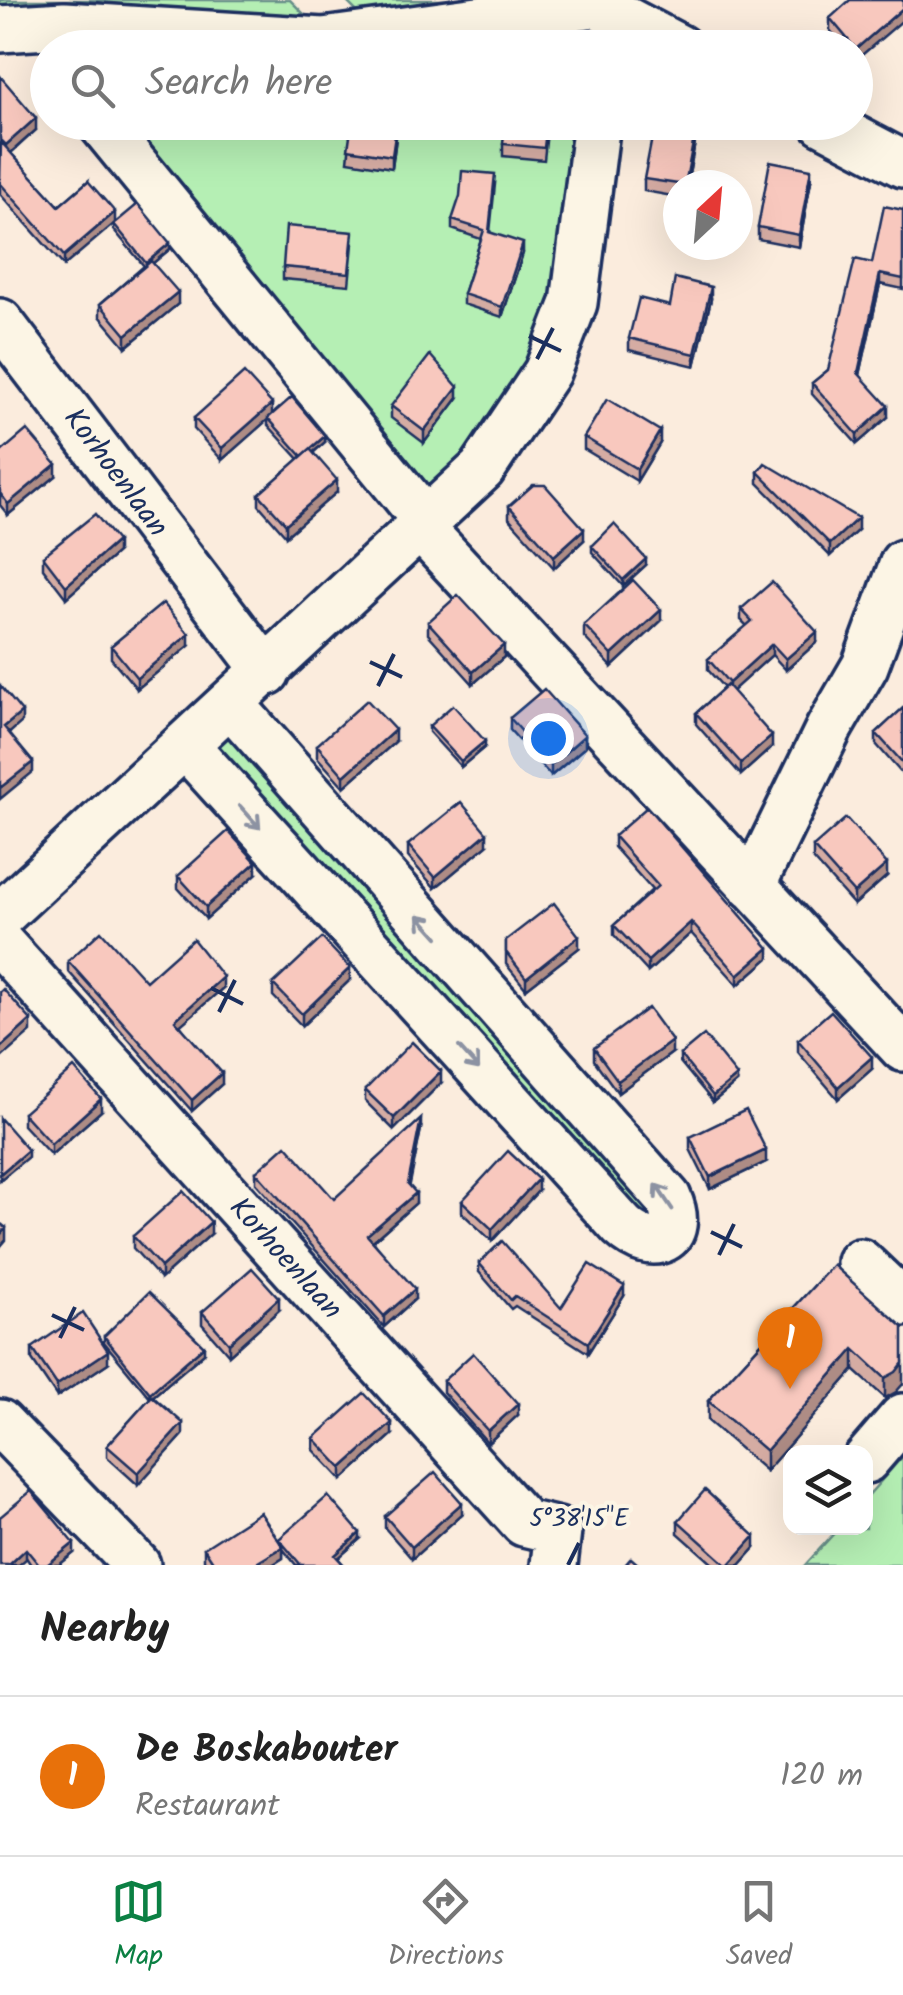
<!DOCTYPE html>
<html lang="en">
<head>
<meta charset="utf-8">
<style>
	:root { --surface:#fff; --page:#f2f2f2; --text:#222; --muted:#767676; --line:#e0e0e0; --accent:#0b8043 }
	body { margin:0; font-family:Kalam,sans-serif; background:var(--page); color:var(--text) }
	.controls { position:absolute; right:30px; bottom:30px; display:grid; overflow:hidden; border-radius:20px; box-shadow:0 10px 40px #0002 }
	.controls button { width:90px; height:90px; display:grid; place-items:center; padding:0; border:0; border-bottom:2px solid var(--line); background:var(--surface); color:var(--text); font:50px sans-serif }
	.compass { position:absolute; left:663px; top:170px; width:90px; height:90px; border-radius:50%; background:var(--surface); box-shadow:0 10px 40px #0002; rotate:26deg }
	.you { position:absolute; left:548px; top:738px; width:35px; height:35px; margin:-25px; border:8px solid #fff; border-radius:50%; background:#1a73e8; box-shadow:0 0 0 15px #1a73e833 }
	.badge { display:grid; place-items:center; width:65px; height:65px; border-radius:50%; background:var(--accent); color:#fff; font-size:32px; font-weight:700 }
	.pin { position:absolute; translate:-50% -82px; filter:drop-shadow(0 2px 5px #0008) }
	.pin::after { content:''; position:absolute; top:52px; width:35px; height:30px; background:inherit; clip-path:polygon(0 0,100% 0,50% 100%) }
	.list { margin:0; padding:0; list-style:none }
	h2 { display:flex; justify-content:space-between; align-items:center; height:130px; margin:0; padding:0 40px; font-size:42px }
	h2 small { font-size:32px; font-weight:400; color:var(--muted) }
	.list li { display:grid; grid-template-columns:65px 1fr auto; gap:30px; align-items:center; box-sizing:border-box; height:160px; padding:0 40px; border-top:2px solid var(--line) }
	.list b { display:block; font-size:38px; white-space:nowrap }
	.list p { margin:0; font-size:32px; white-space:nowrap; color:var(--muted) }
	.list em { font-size:32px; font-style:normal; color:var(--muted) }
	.icon { flex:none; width:55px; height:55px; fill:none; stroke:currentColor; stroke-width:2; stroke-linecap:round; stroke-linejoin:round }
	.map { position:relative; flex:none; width:903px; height:1565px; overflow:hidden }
	.search { position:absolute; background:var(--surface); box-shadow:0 10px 40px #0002; left:30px; right:30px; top:30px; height:110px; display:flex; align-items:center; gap:25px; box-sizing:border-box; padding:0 35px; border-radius:55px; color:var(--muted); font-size:38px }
	.sheet { height:290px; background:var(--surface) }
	nav { display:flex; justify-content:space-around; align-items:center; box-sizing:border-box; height:140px; border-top:2px solid var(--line); background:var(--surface); font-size:28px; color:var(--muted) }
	nav a { display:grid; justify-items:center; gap:5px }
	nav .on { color:var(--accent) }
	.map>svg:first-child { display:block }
</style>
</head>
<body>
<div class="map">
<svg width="903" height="1565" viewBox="0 0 903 1565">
	<rect width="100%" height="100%" fill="#fbecdd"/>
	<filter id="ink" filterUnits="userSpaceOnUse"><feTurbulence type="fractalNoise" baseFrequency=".01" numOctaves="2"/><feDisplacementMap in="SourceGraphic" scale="20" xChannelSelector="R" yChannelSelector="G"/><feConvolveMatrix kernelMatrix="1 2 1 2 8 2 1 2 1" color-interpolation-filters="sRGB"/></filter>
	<g filter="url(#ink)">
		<path fill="#b5efb4" stroke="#688f89" stroke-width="2.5" d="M 0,0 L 290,0 L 317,27 L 0,8 Z
			M 345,0 L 516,0 L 368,23 Z
			M 570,23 L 588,38 L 588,48 L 395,48 Z
			M 129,123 L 585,123 C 579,168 578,216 568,261 C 549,351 491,432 425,495 Z
			M 233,737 L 662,1208 L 645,1227 L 216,747 L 224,739 Z
			M 903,1456 L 903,1565 L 805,1565 L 839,1528 L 866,1528 L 866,1498 Z"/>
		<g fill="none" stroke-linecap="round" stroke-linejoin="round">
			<defs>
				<path id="minor" d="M 0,29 L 64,25 L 323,41 L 596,4 L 679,48
					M 100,122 L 426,521
					M 823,122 L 903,164
					M 0,322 L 267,672
					M 420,527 L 903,1048
					M 185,745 L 622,1226 C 653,1255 687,1240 668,1198 L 231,704
					M 752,886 L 829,728 L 865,666 L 903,563
					M 0,916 L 482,469 L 547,372 L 574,303 L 597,122
					M 0,943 L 524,1523 L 558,1531 L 554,1565
					M 860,1262 L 903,1303
					M 0,1423 L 137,1565
					M 866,1460 L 903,1417"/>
			</defs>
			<use href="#minor" stroke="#1b2f5e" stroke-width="52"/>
			<use href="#minor" stroke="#fcf5e5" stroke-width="45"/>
		</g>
		<path fill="#d5aca3" stroke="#1b2f5e" stroke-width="2.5" d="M 903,0 L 856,60 L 856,48 L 845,48 L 830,30 L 830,18 Z
			M 0,76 L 36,130 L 11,153 L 59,206 L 88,181 L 64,266 L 0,194 Z
			M 352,122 L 398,122 L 392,168 L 348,161 Z
			M 548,122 L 544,160 L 503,156 L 503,144 Z
			M 697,132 L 687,185 L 678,185 L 678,197 L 644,191 L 644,179 Z
			M 811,181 L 799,247 L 758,239 L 758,227 Z
			M 495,184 L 490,232 L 523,253 L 502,317 L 463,304 L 463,294 L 481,239 L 452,229 L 452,220 Z
			M 903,210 L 903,289 L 880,284 L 860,375 L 888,417 L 857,444 L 812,394 L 812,383 L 828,370 L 872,263 Z
			M 114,224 L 170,249 L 153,263 L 178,304 L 126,347 L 100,316 L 100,304 L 144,266 L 114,230 Z
			M 353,244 L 349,285 L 283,279 L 283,267 Z
			M 711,299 L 695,366 L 629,350 L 629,338 L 670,306 Z
			M 458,398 L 424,443 L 391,418 L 391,406 Z
			M 272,415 L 325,442 L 313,453 L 337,492 L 286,536 L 259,505 L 259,494 L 299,459 L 268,425 L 268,419 L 222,460 L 194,429 L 194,418 Z
			M 584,437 L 660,443 L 637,481 L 584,449 Z
			M 0,453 L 56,476 L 8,515 L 0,505 Z
			M 758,472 L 858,530 L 830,556 L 758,483 Z
			M 509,506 L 584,540 L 554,568 L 509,518 Z
			M 592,546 L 646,565 L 623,586 L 592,552 Z
			M 117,553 L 66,598 L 43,568 L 43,556 Z
			M 741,609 L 817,642 L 786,670 L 772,655 L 732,691 L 772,747 L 741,775 L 696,724 L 696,713 L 724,688 L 708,670 L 708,659 L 747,626 L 741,620 Z
			M 661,621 L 612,667 L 584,637 L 584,625 Z
			M 428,622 L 504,657 L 473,684 L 428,634 Z
			M 111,646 L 189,646 L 137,689 L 111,658 Z
			M 903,708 L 903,775 L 876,744 L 876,733 Z
			M 510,718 L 585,747 L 551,776 L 510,730 Z
			M 429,726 L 485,747 L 461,767 L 429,732 Z
			M 395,742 L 344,787 L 317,757 L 317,745 Z
			M 614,836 L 769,958 L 738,985 L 691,933 L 648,972 L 614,935 L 614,925 L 652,890 L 614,847 Z
			M 408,845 L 487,845 L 435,888 L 408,857 Z
			M 813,847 L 887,876 L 854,905 L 813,859 Z
			M 256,874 L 206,919 L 178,888 L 178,876 Z
			M 506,940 L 579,948 L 526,989 L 506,964 Z
			M 68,961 L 146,981 L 223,988 L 180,1025 L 222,1084 L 192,1111 L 68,971 Z
			M 350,980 L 302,1026 L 273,996 L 273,984 Z
			M 798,1040 L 872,1069 L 838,1099 L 798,1052 Z
			M 594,1048 L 672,1053 L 618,1093 L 594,1060 Z
			M 680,1055 L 737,1082 L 713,1102 L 680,1062 Z
			M 441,1083 L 394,1130 L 365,1101 L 365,1090 Z
			M 101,1111 L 51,1155 L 23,1125 L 23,1113 Z
			M 421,1129 L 409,1185 L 416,1203 L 373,1241 L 415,1299 L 384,1327 L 256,1183 L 256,1172 L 334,1199 Z
			M 690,1137 L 766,1162 L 710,1189 L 690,1149 Z
			M 538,1191 L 492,1241 L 462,1213 L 462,1201 Z
			M 211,1234 L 161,1279 L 133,1248 L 133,1236 Z
			M 479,1263 L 561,1308 L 624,1296 L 588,1353 L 515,1306 L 511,1309 L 479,1272 Z
			M 833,1265 L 896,1392 L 885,1398 L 854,1370 L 766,1471 L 708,1421 L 708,1401 Z
			M 279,1310 L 229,1355 L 202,1324 L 202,1312 Z
			M 104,1336 L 204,1353 L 153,1396 L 183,1435 L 138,1485 L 107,1457 L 107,1446 L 150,1398 L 104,1342 Z
			M 32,1348 L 108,1363 L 57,1397 L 32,1360 Z
			M 443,1381 L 518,1415 L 488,1443 L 443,1392 Z
			M 392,1435 L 342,1480 L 314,1450 L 314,1438 Z
			M 462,1514 L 412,1559 L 385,1528 L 385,1516 Z
			M 0,1517 L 74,1553 L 59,1565 L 31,1565 Z
			M 678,1521 L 755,1548 L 740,1565 L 714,1565 L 678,1533 Z
			M 360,1539 L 338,1558 L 344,1565 L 296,1565 L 283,1549 L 283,1558 L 272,1565 L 207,1565 L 204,1560 L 204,1548 L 279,1541 Z"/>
		<path fill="#ae8c85" stroke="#1b2f5e" stroke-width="2.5" d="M 903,8 L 903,20 L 856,60 L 856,49 Z
			M 36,118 L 36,130 L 6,157 L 6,145 Z
			M 397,122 L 398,122 L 392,168 L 392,156 Z
			M 697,122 L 697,132 L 687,185 L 685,185 Z
			M 811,169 L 811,181 L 799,247 L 799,235 Z
			M 115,212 L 115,223 L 64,266 L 64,256 Z
			M 170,243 L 170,249 L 146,269 L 146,263 Z
			M 523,243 L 523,253 L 502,317 L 502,307 Z
			M 880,274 L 880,284 L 858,384 L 858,373 Z
			M 711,287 L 711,299 L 695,366 L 695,354 Z
			M 178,292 L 178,304 L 126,347 L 126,335 Z
			M 458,387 L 458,398 L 424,443 L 424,431 Z
			M 272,404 L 272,416 L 222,460 L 222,448 Z
			M 888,406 L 888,417 L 857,444 L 857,434 Z
			M 660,431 L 660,443 L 637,481 L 637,469 Z
			M 325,436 L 325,442 L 302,462 L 302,456 Z
			M 56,464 L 56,476 L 8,515 L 8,504 Z
			M 337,480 L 337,492 L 286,536 L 286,524 Z
			M 858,518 L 858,530 L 830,556 L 830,544 Z
			M 584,529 L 584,540 L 554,568 L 554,556 Z
			M 117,541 L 117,553 L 66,598 L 66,586 Z
			M 646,559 L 646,565 L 623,586 L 623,580 Z
			M 661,610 L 661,621 L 612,667 L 612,655 Z
			M 817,632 L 817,642 L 786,670 L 786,659 Z
			M 189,634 L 189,646 L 137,689 L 137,678 Z
			M 772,644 L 772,655 L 729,694 L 729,683 Z
			M 504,645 L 504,657 L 473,684 L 473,672 Z
			M 22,712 L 22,722 L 4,738 L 4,727 Z
			M 395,730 L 395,742 L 344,787 L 344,776 Z
			M 585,735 L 585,747 L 551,776 L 551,765 Z
			M 772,736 L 772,747 L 741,775 L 741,763 Z
			M 485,741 L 485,747 L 461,767 L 461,761 Z
			M 33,762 L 33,772 L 0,799 L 0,788 Z
			M 487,833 L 487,845 L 435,888 L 435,877 Z
			M 256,862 L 256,874 L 206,919 L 206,907 Z
			M 887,864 L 887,876 L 854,905 L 854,893 Z
			M 691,922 L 691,933 L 648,972 L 648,961 Z
			M 579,936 L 579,948 L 526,989 L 526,978 Z
			M 769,948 L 769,958 L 738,985 L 738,975 Z
			M 350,968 L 350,980 L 302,1026 L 302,1014 Z
			M 223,977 L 223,988 L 175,1030 L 175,1020 Z
			M 31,1020 L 31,1032 L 0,1059 L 0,1048 Z
			M 672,1041 L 672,1053 L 618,1093 L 618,1081 Z
			M 872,1057 L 872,1069 L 838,1099 L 838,1087 Z
			M 441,1071 L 441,1083 L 394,1130 L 394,1118 Z
			M 222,1073 L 222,1084 L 192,1111 L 192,1100 Z
			M 737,1076 L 737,1082 L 713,1102 L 713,1096 Z
			M 101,1099 L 101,1111 L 51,1155 L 51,1144 Z
			M 421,1119 L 421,1129 L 408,1194 L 408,1184 Z
			M 28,1150 L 28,1157 L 0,1180 L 0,1174 Z
			M 766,1150 L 766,1162 L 710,1189 L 710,1177 Z
			M 538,1179 L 538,1191 L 492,1241 L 492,1229 Z
			M 416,1193 L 416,1203 L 367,1246 L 367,1235 Z
			M 211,1222 L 211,1234 L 161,1279 L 161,1267 Z
			M 6,1228 L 6,1240 L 0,1247 L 0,1235 Z
			M 624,1286 L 624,1296 L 588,1353 L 588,1343 Z
			M 415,1289 L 415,1299 L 384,1327 L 384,1316 Z
			M 279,1298 L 279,1310 L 229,1355 L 229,1343 Z
			M 204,1346 L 204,1353 L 150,1399 L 150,1393 Z
			M 854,1349 L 854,1370 L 766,1471 L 766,1451 Z
			M 108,1351 L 108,1363 L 57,1397 L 57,1385 Z
			M 903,1363 L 903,1384 L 896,1392 L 885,1398 L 885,1378 Z
			M 518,1404 L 518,1415 L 488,1443 L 488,1431 Z
			M 183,1423 L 183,1435 L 138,1485 L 138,1473 Z
			M 392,1423 L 392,1435 L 342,1480 L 342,1468 Z
			M 462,1503 L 462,1514 L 412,1559 L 412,1547 Z
			M 360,1533 L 360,1539 L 335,1561 L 335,1555 Z
			M 755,1536 L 755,1548 L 740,1565 L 729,1565 Z
			M 74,1543 L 74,1553 L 59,1565 L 47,1565 Z
			M 283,1547 L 283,1558 L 272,1565 L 253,1565 Z
			M 26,1549 L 26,1559 L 19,1565 L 9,1565 Z"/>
		<path fill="#f8c8be" stroke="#1b2f5e" stroke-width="2.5" d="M 850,0 L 903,0 L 903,8 L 856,49 L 830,18 Z
			M 0,76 L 36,118 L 6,145 L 0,139 Z
			M 352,122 L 397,122 L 392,156 L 348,149 Z
			M 505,122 L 547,122 L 544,148 L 503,144 Z
			M 655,122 L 697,122 L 685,185 L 644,179 Z
			M 1,142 L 59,206 L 88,181 L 115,212 L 64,256 L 0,183 Z
			M 770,161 L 811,169 L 799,235 L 758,227 Z
			M 462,171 L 495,174 L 489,232 L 523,243 L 502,307 L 463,294 L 484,230 L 452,220 L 460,196 Z
			M 138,204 L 170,243 L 146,263 L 114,224 Z
			M 884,206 L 903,210 L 903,279 L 880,274 L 858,373 L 888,406 L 857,434 L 812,383 L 828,370 L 855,259 L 872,263 Z
			M 286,226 L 353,232 L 349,273 L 283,267 Z
			M 151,261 L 178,292 L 126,335 L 100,304 Z
			M 675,278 L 711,287 L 695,354 L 629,338 L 639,298 L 670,306 Z
			M 430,355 L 458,387 L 424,431 L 391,406 Z
			M 244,373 L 272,404 L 222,448 L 194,418 Z
			M 292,397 L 325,436 L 302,456 L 268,418 Z
			M 607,399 L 660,431 L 637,469 L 584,437 Z
			M 27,430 L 56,464 L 8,504 L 0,493 L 0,453 Z
			M 310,449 L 337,480 L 286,524 L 259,494 Z
			M 765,463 L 858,518 L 830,544 L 758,472 Z
			M 533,485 L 545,485 L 584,529 L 554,556 L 509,506 Z
			M 95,514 L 117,541 L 66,586 L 43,556 Z
			M 614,524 L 646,559 L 623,580 L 592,546 Z
			M 633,580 L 661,610 L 612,655 L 584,625 Z
			M 772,582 L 817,632 L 786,659 L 772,644 L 729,683 L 708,659 L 752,621 L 741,609 Z
			M 458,595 L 504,645 L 473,672 L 428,622 Z
			M 163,603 L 189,634 L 137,678 L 111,646 Z
			M 0,685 L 22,712 L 4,727 L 33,762 L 0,788 Z
			M 727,685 L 772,736 L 741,763 L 696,713 Z
			M 544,689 L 585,735 L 551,765 L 510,718 Z
			M 367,700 L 395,730 L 344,776 L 317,745 Z
			M 453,705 L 485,741 L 461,761 L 429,726 Z
			M 903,708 L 903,763 L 876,733 Z
			M 461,802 L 487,833 L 435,877 L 408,845 Z
			M 647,807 L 769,948 L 738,975 L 691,922 L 648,961 L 614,925 L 658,886 L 614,836 Z
			M 846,818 L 887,864 L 854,893 L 813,847 Z
			M 228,831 L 256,862 L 206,907 L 178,876 Z
			M 554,903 L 579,936 L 526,978 L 506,952 L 506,940 Z
			M 101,931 L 146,981 L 193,939 L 223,977 L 175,1020 L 222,1073 L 192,1100 L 68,961 Z
			M 322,938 L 350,968 L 302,1014 L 273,984 Z
			M 3,989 L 31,1020 L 0,1048 L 0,992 Z
			M 648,1008 L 672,1041 L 618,1081 L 594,1048 Z
			M 831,1011 L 872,1057 L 838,1087 L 798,1040 Z
			M 704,1035 L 737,1076 L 713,1096 L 680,1055 Z
			M 412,1042 L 441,1071 L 394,1118 L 365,1090 Z
			M 74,1068 L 101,1099 L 51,1144 L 23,1113 Z
			M 746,1110 L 766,1150 L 710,1177 L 690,1137 Z
			M 0,1118 L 28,1150 L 0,1174 Z
			M 421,1119 L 408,1184 L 416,1193 L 367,1235 L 415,1289 L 384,1316 L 256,1172 L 286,1145 L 334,1199 Z
			M 508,1151 L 538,1179 L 492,1229 L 462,1201 Z
			M 183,1191 L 211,1222 L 161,1267 L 133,1236 Z
			M 0,1223 L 6,1228 L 0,1235 Z
			M 502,1241 L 561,1308 L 589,1264 L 624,1286 L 588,1343 L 515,1296 L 511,1300 L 479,1263 Z
			M 833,1265 L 903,1327 L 903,1363 L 896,1372 L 885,1378 L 854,1349 L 766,1451 L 708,1401 Z
			M 252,1268 L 279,1298 L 229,1343 L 202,1312 Z
			M 149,1292 L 204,1346 L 150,1393 L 104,1336 Z
			M 83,1313 L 108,1351 L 57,1385 L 32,1348 Z
			M 473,1353 L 518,1404 L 488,1431 L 443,1381 Z
			M 364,1393 L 392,1423 L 342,1468 L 314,1438 Z
			M 152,1396 L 183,1423 L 138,1473 L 107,1446 Z
			M 435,1472 L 462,1503 L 412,1547 L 385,1516 Z
			M 705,1490 L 755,1536 L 729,1565 L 727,1565 L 678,1521 Z
			M 31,1491 L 74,1543 L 47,1565 L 39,1565 L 26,1549 L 9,1565 L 0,1565 L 0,1517 Z
			M 328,1496 L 360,1533 L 335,1555 L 344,1565 L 301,1565 L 279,1539 Z
			M 260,1512 L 283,1547 L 253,1565 L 215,1565 L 204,1548 Z
			M 631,1558 L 639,1565 L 625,1565 Z"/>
		<defs><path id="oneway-shaft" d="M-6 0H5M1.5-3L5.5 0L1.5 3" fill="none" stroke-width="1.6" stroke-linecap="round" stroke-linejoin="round" transform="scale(2.5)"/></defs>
		<g stroke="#8c92a2">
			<use href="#oneway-shaft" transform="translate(250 817) rotate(48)"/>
			<use href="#oneway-shaft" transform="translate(428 926) rotate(-132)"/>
			<use href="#oneway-shaft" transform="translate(469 1058) rotate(48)"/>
			<use href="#oneway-shaft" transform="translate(664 1197) rotate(-124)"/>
		</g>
	</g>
	<path fill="none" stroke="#1b2f5e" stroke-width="4" d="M 529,336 L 561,351M 537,359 L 553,328M 370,662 L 402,677M 378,686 L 394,654M 211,988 L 243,1004M 219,1012 L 235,980M 711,1232 L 742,1247M 719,1255 L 734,1224M 52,1315 L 84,1330M 60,1338 L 75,1307M 568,1565 L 579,1543"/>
	<g text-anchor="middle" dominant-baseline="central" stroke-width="8" stroke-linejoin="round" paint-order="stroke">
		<g font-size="30" fill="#1b2f5e" stroke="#fcf5e5">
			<text transform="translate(115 473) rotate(53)">Korhoenlaan</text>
			<text transform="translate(285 1259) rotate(48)">Korhoenlaan</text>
		</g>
	</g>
	<g font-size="25" text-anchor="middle" fill="#1b2f5e" stroke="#fcf5e5" stroke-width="8" stroke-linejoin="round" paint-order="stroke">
		<text x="579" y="1526">5°38'15"E</text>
	</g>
</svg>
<div class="controls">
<button><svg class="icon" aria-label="layers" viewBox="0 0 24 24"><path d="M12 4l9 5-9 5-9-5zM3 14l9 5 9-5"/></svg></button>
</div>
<svg class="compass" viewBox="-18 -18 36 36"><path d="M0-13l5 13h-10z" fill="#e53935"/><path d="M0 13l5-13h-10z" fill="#767676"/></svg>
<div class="you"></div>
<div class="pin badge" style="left:790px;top:1389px;background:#e8710a">1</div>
<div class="search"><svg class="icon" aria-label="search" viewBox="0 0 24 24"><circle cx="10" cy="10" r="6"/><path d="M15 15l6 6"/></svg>Search here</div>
</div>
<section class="sheet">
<h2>Nearby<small></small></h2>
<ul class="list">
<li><span class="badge" style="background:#e8710a">1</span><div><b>De Boskabouter</b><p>Restaurant</p></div><em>120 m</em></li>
</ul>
</section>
<nav>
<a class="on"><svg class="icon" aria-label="map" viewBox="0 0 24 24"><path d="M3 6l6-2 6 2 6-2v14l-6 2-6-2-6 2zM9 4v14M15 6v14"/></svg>Map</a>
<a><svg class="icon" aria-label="directions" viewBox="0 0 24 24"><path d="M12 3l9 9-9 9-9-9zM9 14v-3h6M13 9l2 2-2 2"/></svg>Directions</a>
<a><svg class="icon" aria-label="saved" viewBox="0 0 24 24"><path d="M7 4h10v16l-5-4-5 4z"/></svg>Saved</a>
</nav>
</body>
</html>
